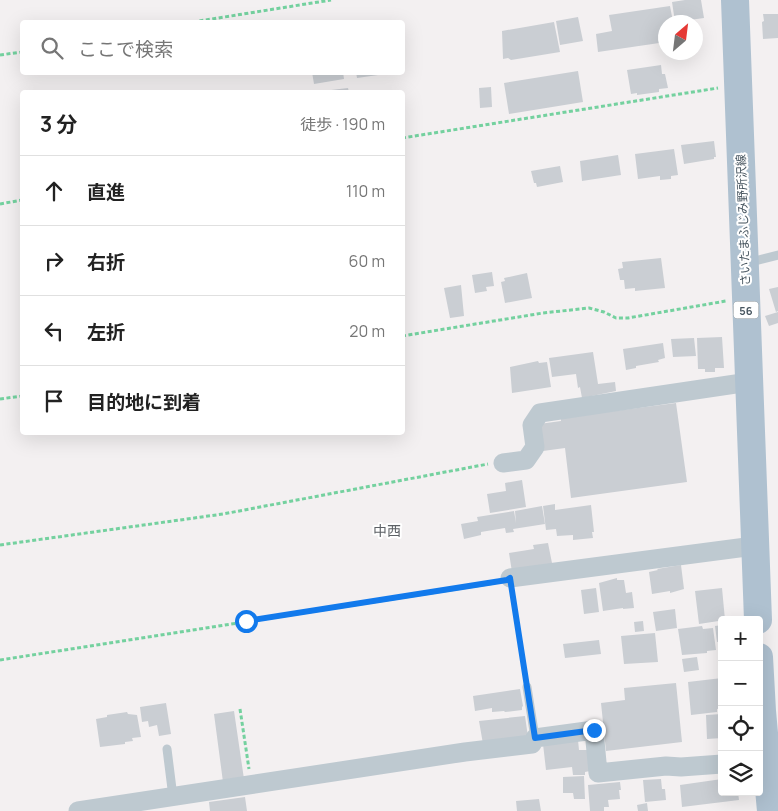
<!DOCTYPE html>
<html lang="ja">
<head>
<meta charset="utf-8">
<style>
	:root { --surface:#fff; --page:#f2f2f2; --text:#222; --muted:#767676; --line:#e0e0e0 }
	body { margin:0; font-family:Manrope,"Noto Sans JP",sans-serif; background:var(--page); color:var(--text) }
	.controls { position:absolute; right:15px; bottom:15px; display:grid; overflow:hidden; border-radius:5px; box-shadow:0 5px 20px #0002 }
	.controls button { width:45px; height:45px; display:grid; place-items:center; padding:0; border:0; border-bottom:1px solid var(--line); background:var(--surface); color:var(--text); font:25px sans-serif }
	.compass { position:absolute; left:658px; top:15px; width:45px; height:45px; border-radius:50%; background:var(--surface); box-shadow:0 5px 20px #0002; rotate:28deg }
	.stop { position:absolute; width:15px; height:15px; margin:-11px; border:4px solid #127aec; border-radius:50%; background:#fff }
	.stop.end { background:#127aec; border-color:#fff; box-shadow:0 1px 5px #0008 }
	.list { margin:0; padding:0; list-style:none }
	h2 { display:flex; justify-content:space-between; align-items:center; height:65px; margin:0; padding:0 20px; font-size:21px }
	h2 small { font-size:16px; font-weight:400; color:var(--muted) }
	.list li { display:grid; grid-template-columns:32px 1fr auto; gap:15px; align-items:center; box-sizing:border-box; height:70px; padding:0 20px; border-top:1px solid var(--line) }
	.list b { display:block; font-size:19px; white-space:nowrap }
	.list em { font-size:16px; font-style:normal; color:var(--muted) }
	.icon { flex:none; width:28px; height:28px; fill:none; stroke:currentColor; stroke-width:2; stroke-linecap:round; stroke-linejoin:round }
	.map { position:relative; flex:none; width:778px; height:811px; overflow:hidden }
	.search { position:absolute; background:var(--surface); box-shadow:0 5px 20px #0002; left:20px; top:20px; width:385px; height:55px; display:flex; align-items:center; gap:12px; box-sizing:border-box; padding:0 18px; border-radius:5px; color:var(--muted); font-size:19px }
	.panel { position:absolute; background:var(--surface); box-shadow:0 5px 20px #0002; left:20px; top:90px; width:385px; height:345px; border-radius:5px }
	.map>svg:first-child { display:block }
</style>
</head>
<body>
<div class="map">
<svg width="778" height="811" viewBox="0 0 778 811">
	<rect width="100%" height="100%" fill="#f3f0f1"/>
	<path fill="#caced3" d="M 685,0 L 701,0 L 704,18 L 675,22 L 672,2 Z
		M 670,6 L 673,22 L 666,22 L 666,42 L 598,52 L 596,34 L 612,31 L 609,15 Z
		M 763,14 L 778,14 L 778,38 L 763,39 L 762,22 L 764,21 Z
		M 578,17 L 583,41 L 560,45 L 556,21 Z
		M 554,22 L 560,52 L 511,60 L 508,58 L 503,59 L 502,31 Z
		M 661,65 L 662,74 L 665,74 L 668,88 L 659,89 L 659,92 L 637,95 L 637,93 L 631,94 L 627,70 Z
		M 578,71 L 583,102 L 509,114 L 504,83 Z
		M 312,72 L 343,72 L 344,79 L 314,84 Z
		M 356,72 L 385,72 L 385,74 L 357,78 Z
		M 491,87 L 492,107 L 480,108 L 479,88 Z
		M 348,88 L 349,92 L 323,92 L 323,91 Z
		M 714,141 L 716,157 L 714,157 L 714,159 L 684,164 L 681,145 Z
		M 674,149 L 678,175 L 671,176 L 671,179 L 660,180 L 660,176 L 638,179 L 635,154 Z
		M 618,155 L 621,175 L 582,181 L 580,161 Z
		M 560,166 L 563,182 L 537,187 L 536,183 L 534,183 L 531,171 Z
		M 661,258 L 665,288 L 635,291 L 635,288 L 625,289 L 624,280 L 620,280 L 618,269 L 623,268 L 622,262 Z
		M 492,272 L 494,286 L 486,287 L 487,291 L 475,293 L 472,275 Z
		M 527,273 L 532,298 L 505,303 L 501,282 L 505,281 L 504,278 Z
		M 461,285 L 464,316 L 450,318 L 444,288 Z
		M 778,287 L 778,311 L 776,312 L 769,289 Z
		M 778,312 L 778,323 L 769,326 L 765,316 Z
		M 722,337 L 724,368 L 715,368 L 715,372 L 705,372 L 705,369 L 698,369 L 697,338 Z
		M 694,338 L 696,356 L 673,357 L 671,339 Z
		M 663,343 L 665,358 L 658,360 L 659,362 L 636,366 L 636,368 L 626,370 L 623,349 Z
		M 593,352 L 598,384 L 615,382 L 616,391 L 582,398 L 580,387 L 578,388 L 576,374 L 552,377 L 549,358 Z
		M 538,361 L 539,363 L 547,362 L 551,387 L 512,393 L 510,367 Z
		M 676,403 L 687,482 L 571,498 L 565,448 L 543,451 L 539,424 L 561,421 L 561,418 Z
		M 522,480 L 526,507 L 490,513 L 487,494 L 506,491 L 505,483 Z
		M 555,504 L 555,510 L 591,505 L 594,532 L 592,532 L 593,538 L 573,540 L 573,535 L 557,536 L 556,529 L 546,530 L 543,506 Z
		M 542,506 L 545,524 L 513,529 L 514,532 L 506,533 L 505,528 L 481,532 L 481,535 L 464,539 L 461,524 L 478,521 L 477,517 L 514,511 L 516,523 L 515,511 Z
		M 548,543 L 553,568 L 512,572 L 509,553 L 534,549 L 533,545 Z
		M 681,565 L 684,589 L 670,593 L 670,591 L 652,594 L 649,572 L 658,570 L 657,569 Z
		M 617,578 L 617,580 L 624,580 L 626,593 L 632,592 L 634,608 L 623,609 L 623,608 L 603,611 L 599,583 Z
		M 596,588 L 599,612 L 584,614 L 581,590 Z
		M 722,588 L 725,620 L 699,624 L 695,591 Z
		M 675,609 L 677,628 L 656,631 L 653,612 Z
		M 643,621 L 644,631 L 635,632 L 634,622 Z
		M 722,625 L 722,641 L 717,642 L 715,626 Z
		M 702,626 L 703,629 L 713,628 L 716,650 L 707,651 L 707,653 L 682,655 L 678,629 Z
		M 655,633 L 658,662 L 624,664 L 621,636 Z
		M 599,640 L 601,654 L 565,658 L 563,644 Z
		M 697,657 L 699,670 L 684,672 L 682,659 Z
		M 722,678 L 722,708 L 717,709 L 717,712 L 691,715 L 688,682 Z
		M 676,683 L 682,742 L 606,751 L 601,703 L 625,700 L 624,688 Z
		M 520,689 L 523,706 L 522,707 L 522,710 L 505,712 L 504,711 L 492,712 L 492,708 L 475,711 L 473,696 Z
		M 166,703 L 171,734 L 159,736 L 157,725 L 149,727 L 148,721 L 142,722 L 140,707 Z
		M 234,711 L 244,779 L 223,782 L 214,714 Z
		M 127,712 L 128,714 L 137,715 L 141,737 L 132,738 L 133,741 L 125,742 L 125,744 L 100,747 L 96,719 L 107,717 L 107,715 Z
		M 722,714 L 722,738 L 707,739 L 706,715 Z
		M 525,716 L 528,737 L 483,744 L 479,721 Z
		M 578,740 L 579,750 L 590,750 L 590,771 L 585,772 L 585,775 L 573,775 L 572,767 L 546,770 L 543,744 Z
		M 584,776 L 585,799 L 574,799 L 573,793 L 563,793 L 563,777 Z
		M 661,779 L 662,789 L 665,789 L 666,800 L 645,802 L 643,780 Z
		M 722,779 L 722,792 L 738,792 L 739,800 L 682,807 L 680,785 Z
		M 620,782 L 621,790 L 619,790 L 620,799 L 608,800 L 609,807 L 604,807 L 604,811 L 590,811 L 588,785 Z
		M 245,797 L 247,811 L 210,811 L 209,802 Z
		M 539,799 L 541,811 L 517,811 L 516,801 Z
		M 647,803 L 648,811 L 638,811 L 637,805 Z"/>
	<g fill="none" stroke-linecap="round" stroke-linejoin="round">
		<path stroke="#74d19f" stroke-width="3" stroke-dasharray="4 2.5" stroke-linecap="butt" d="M 193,22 L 331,0
			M 0,55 L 22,52
			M 402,138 L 718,88
			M 0,204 L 22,200
			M 402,336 L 543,313 L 589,308 L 604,312 L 616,318 L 628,318 L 726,301
			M 0,399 L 22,396
			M 0,545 L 223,514 L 488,464
			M 512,593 L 526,676
			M 0,660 L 495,583
			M 240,709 L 249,769"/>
		<path stroke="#bec9d0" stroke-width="9" d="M 747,263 L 778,255
			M 527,687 L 535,738
			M 167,749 L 173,797"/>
		<path stroke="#bec9d0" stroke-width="19" d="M 503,463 L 526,460 L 535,447 L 532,425 L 540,413 L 749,382
			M 510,578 L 754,546
			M 78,811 L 465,752 L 532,744 L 535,738 L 594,730 L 598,773 L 666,766 L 681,767 L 722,764"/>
		<path stroke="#afc1d0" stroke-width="28" d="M 735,0 L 758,620
			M 759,657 L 762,711 L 771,811"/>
	</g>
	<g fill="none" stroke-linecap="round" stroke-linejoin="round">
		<path stroke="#127aec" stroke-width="6" d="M 246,621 L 507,580 L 510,578 L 535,738 L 594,730"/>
	</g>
	<g text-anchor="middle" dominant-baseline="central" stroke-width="4" stroke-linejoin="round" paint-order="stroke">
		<rect fill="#fff" stroke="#7e888f" stroke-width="1" x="733.5" y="301.5" width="25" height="17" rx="4"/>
		<g font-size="11" font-weight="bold" fill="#47555f">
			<text x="746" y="310">56</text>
		</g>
		<g font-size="12" fill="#47555f" stroke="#fff">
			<text transform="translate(743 220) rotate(-92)">さいたまふじみ野所沢線</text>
		</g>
		<g font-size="14" fill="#5d6166" stroke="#fff">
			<text x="387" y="530">中西</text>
		</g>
	</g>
</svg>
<div class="controls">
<button>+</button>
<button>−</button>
<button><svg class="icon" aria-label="locate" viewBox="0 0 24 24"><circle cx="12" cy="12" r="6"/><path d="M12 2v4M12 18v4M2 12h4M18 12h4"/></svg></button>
<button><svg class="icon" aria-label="layers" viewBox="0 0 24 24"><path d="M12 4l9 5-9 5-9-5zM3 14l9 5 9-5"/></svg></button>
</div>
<svg class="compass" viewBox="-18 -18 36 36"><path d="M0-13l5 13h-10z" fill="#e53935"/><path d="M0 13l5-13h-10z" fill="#767676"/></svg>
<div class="stop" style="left:246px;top:621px"></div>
<div class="stop end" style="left:594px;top:730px"></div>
<div class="search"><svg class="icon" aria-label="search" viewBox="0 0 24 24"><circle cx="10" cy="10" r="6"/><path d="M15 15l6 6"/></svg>ここで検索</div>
<section class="panel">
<h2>3 分<small>徒歩 · 190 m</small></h2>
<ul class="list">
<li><svg class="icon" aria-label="ahead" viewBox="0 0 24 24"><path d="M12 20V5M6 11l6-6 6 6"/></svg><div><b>直進</b></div><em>110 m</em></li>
<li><svg class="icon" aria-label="right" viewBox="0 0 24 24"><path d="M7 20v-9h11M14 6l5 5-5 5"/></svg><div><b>右折</b></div><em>60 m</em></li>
<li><svg class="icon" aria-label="left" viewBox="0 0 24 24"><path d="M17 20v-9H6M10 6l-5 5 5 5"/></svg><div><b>左折</b></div><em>20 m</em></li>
<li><svg class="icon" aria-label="arrive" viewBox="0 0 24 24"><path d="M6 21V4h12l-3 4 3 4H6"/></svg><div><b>目的地に到着</b></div></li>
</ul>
</section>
</div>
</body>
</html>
